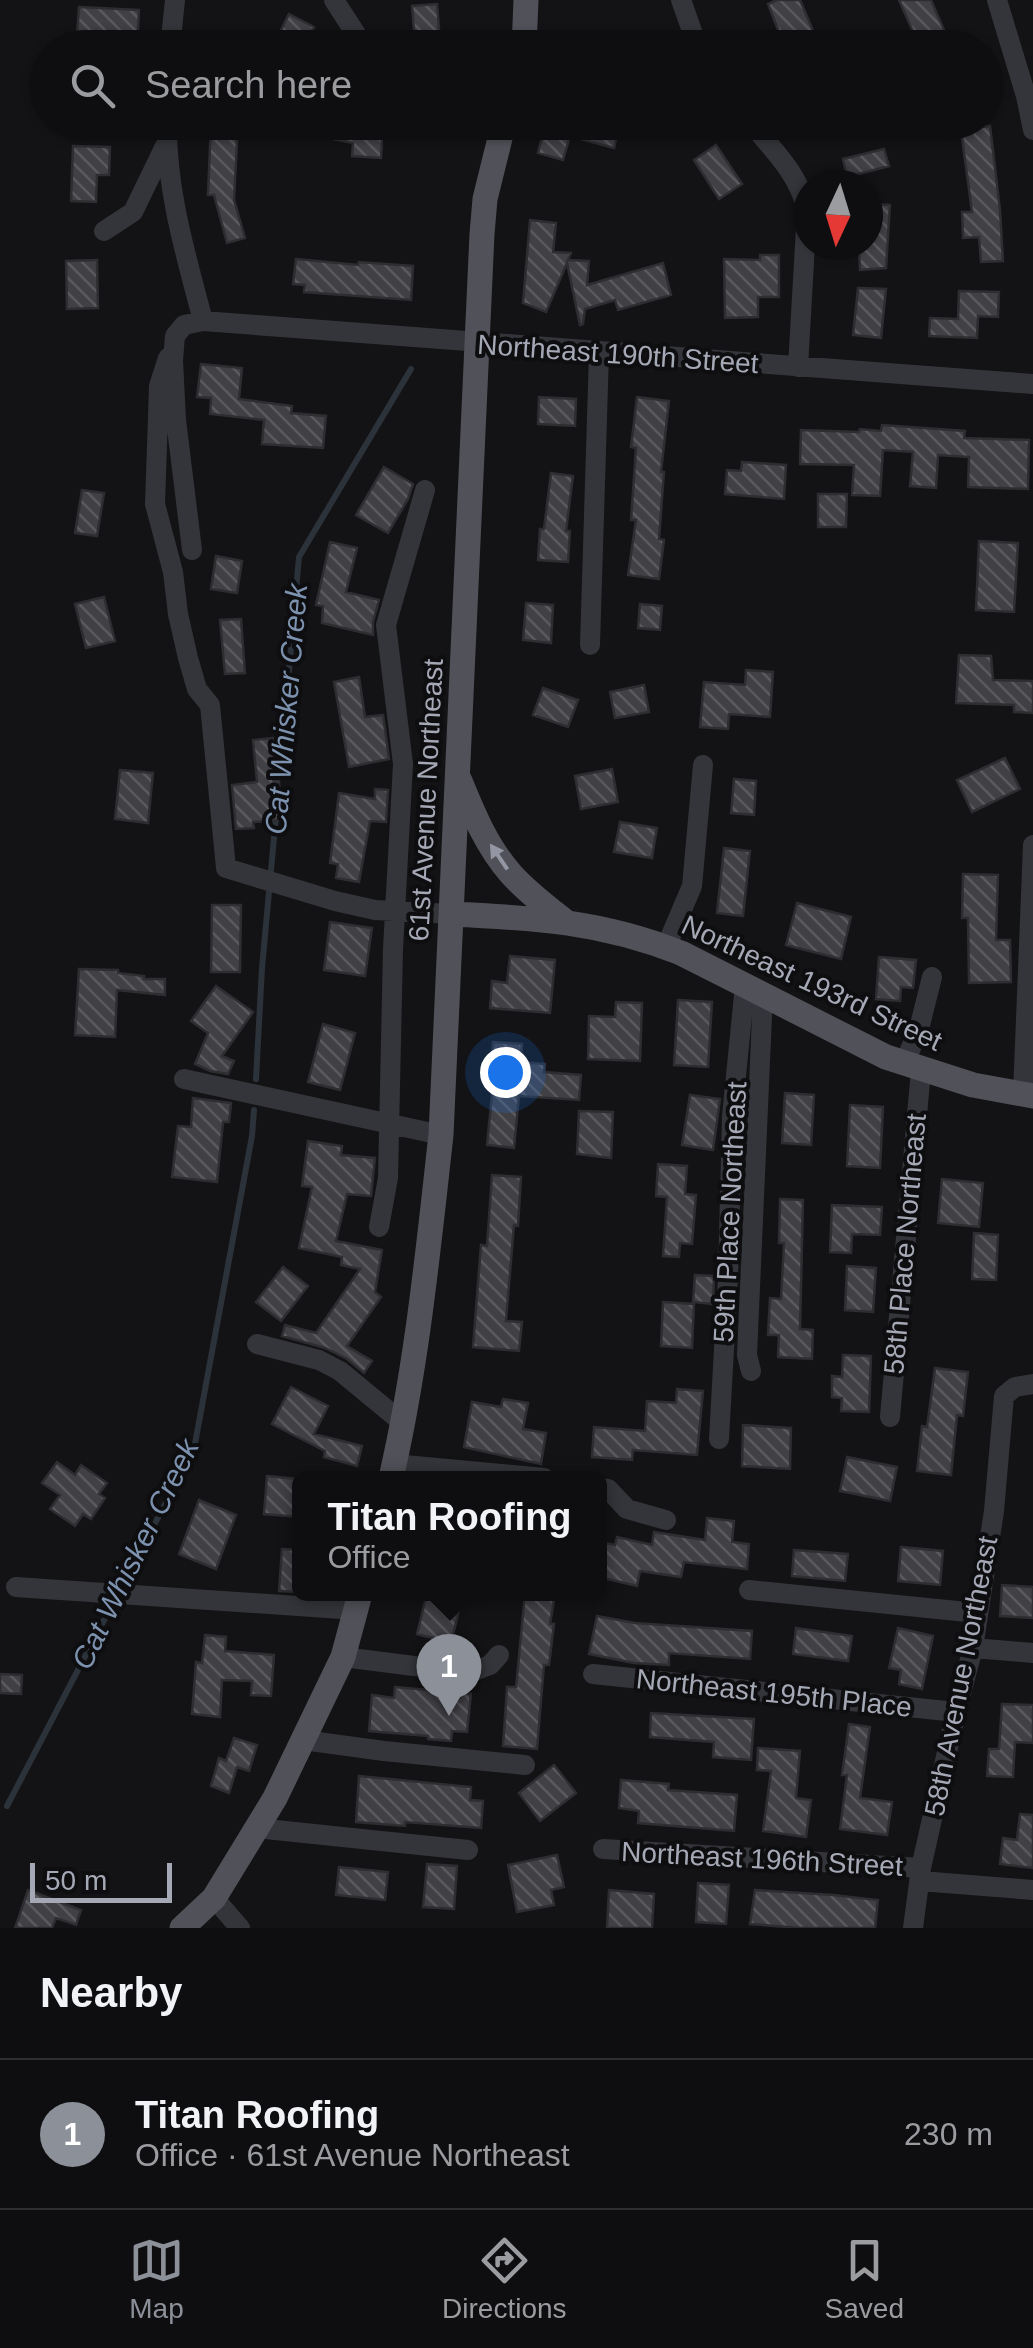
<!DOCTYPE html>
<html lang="en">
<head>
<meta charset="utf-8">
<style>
	:root { --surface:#0e0e10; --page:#1c1c1e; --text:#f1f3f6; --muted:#9b9c9f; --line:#2e2e30; --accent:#8c9099 }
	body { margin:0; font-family:Helvetica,sans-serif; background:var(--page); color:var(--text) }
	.compass { position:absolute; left:793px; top:170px; width:90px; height:90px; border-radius:50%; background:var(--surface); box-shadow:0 2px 8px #0004; rotate:184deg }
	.scale { position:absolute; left:30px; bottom:25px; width:142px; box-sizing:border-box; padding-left:10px; border:5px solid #a5a8b5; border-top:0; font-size:28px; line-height:35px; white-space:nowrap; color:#a5a8b5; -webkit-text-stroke:8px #0e0e10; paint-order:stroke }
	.you { position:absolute; left:505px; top:1072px; width:35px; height:35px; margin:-25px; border:8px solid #fff; border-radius:50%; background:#1a73e8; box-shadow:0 0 0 15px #1a73e833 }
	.badge { display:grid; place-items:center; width:65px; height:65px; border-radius:50%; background:var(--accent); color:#fff; font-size:32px; font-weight:700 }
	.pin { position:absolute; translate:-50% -82px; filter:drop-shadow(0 2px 5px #0008) }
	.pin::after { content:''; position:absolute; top:52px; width:35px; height:30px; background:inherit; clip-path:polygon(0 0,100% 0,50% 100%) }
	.popup { position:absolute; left:292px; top:1471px; width:315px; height:130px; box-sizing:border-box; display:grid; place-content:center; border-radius:15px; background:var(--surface); filter:drop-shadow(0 2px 8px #0005); font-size:32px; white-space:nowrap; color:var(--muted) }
	.popup b { font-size:38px; color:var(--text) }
	.popup::after { content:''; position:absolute; left:50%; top:100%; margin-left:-20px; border:20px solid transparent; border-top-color:var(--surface) }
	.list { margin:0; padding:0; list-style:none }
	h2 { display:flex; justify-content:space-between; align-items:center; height:130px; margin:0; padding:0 40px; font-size:42px }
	h2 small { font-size:32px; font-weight:400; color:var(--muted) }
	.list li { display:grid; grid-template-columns:65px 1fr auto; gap:30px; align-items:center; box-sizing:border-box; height:150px; padding:0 40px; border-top:2px solid var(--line) }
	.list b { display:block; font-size:38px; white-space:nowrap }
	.list p { margin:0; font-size:32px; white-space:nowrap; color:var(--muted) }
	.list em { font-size:32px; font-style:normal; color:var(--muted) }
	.icon { flex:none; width:55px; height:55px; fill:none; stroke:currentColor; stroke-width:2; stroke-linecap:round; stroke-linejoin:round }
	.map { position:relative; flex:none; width:1033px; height:1928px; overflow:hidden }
	.search { position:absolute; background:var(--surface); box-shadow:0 2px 8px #0004; left:30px; right:30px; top:30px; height:110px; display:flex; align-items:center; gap:25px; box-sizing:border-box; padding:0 35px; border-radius:55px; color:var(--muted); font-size:38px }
	.sheet { height:280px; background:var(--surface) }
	nav { display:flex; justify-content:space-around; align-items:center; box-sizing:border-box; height:140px; border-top:2px solid var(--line); background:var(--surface); font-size:28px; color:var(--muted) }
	nav a { display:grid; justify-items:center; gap:5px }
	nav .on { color:var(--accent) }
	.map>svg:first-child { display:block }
</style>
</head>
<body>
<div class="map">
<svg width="1033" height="1928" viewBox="0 0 1033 1928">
	<defs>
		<pattern id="building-back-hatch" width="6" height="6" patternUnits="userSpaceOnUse" patternTransform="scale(2.5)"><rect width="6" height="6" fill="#404045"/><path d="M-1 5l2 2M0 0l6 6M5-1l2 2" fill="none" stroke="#59595e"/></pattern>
	</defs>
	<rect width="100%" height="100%" fill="#131315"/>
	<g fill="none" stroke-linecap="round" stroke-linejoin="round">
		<path stroke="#2c323a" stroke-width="6" d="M 282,748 L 299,557 L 411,369
			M 256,1079 L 262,968 L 276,816
			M 121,1588 L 194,1449 L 252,1136 L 254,1110
			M 7,1806 L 115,1599"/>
	</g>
	<path fill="url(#building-back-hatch)" stroke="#2e2d31" stroke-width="2.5" d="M 777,0 L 800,0 L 817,40 L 799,48 L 785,48 L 768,4 Z
		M 899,0 L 931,0 L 944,30 L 917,41 Z
		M 437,4 L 440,41 L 415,43 L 412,6 Z
		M 79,7 L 139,10 L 137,48 L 91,48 L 93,35 L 77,35 Z
		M 289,14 L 314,27 L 304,48 L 272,48 Z
		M 211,122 L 238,122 L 234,200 L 245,238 L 227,243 L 214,195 L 208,195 Z
		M 288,122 L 383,122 L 381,158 L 352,156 L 353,143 L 288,130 Z
		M 573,122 L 620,122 L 614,148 L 570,136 Z
		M 990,126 L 1000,210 L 1003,261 L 981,262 L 979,237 L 963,238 L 962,212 L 972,212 L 961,130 Z
		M 544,130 L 570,136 L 563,160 L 538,153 Z
		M 716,145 L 742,184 L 719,199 L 694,160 Z
		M 73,146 L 110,147 L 109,175 L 97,175 L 96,202 L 71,201 Z
		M 884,149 L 889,166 L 847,177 L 843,159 Z
		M 868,204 L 890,205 L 886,268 L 860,270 L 859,245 L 868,245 Z
		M 530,220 L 556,223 L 553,252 L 571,253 L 568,260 L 589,261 L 587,285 L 663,263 L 671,295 L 618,310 L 615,300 L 585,309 L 583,324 L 580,325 L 567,263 L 546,312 L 523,303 Z
		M 760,255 L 779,255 L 779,297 L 758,297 L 758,317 L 725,318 L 724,259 L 760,260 Z
		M 296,259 L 358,265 L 359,262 L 413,266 L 411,300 L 304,292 L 305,285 L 293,284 Z
		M 97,260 L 98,308 L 67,309 L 66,261 Z
		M 858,288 L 886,289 L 881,338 L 853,335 Z
		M 959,291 L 999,292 L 998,317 L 978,316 L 977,338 L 929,336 L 930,318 L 958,319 Z
		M 201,364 L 242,368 L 239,399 L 292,406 L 291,413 L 326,416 L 323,448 L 262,444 L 264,420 L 210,414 L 211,398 L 197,397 Z
		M 539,397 L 576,399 L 575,426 L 538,424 Z
		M 637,397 L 669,401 L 661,472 L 664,472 L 659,539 L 664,540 L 659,579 L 628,575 L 636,520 L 631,520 L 636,448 L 631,447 Z
		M 882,425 L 965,431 L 964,438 L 1029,440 L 1028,489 L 968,487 L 969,457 L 938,455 L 936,488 L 910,486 L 913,452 L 883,450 L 880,496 L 852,495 L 854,465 L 800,464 L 801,430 L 859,432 L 860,429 L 881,431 Z
		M 742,462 L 786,465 L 784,499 L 725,494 L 727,470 L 741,471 Z
		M 384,467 L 413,484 L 408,499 L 388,533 L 356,515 Z
		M 551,473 L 573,476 L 566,531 L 570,531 L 568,562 L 538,560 L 540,529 L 544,529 Z
		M 82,490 L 104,493 L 97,536 L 75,533 Z
		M 818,494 L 847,494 L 846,527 L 818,527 Z
		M 979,541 L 1018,543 L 1014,612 L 976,610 Z
		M 330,542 L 357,548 L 346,592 L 379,600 L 373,622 L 373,635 L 322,623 L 323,606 L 316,605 Z
		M 216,556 L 242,561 L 237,593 L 211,589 Z
		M 104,597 L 115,641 L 86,648 L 75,604 Z
		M 526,603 L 553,605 L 551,643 L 523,640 Z
		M 640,604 L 662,606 L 660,630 L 638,628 Z
		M 241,619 L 245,673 L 225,674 L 220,620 Z
		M 959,655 L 991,656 L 993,680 L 1033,681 L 1033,713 L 1014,712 L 1014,705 L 956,703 Z
		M 746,670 L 773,672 L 770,717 L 729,714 L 728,729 L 700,727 L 704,682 L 745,685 Z
		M 359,677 L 365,717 L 383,715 L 389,759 L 349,767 L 334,682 Z
		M 644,685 L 649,712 L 615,718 L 610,692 Z
		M 543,688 L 578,700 L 568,727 L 533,715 Z
		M 282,737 L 286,776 L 272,780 L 279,781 L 282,820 L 253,822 L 254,828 L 236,829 L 232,785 L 257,782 L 253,740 Z
		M 1005,758 L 1020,789 L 972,812 L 957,780 Z
		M 612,769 L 618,802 L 581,809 L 575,776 Z
		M 120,770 L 153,773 L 148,823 L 115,819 Z
		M 734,779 L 756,781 L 754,815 L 731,813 Z
		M 375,789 L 388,790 L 386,822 L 370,821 L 359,882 L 336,878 L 338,864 L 330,863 L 339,793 L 375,799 Z
		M 620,822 L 657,828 L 652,858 L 614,852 Z
		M 724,848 L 750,851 L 743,916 L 717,913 Z
		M 963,874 L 998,875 L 996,940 L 1010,940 L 1011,982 L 969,983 L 968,918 L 962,918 Z
		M 797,903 L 851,917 L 841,959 L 786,945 Z
		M 212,905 L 241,905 L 240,972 L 211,972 Z
		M 330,922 L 372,928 L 365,976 L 324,970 Z
		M 510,956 L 555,960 L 550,1013 L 490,1008 L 492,981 L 507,983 Z
		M 879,957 L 916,960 L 913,988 L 901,987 L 900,1001 L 876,999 Z
		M 79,969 L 118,970 L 118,973 L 144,976 L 144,979 L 165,979 L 165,995 L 117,990 L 115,1037 L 75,1035 Z
		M 216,986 L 253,1012 L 222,1056 L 234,1061 L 228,1074 L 210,1071 L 195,1064 L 208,1033 L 191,1021 Z
		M 678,1000 L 712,1002 L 708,1067 L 674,1065 Z
		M 616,1002 L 642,1003 L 640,1061 L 588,1059 L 589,1016 L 615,1017 Z
		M 323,1024 L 355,1033 L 340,1090 L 308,1082 Z
		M 493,1042 L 522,1044 L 521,1062 L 545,1064 L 544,1072 L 581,1075 L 579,1100 L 519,1096 L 514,1148 L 487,1145 L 493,1084 L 490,1084 Z
		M 785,1093 L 814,1095 L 811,1145 L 782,1143 Z
		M 690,1095 L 720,1099 L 713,1150 L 682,1145 Z
		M 193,1098 L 231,1103 L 229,1122 L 223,1122 L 217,1182 L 172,1177 L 178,1126 L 191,1127 Z
		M 850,1105 L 883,1107 L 880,1168 L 847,1166 Z
		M 579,1111 L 613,1112 L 611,1158 L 577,1154 Z
		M 308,1141 L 342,1146 L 341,1155 L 375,1158 L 371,1196 L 347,1194 L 336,1241 L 382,1250 L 375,1292 L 381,1297 L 347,1346 L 372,1361 L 364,1373 L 347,1359 L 325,1348 L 282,1336 L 285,1325 L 316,1333 L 360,1269 L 341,1265 L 342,1257 L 299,1248 L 312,1187 L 302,1186 Z
		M 658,1164 L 687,1166 L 685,1194 L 696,1195 L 692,1244 L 680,1243 L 679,1257 L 663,1256 L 667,1197 L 656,1196 Z
		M 492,1175 L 521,1177 L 518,1226 L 514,1225 L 506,1321 L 522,1322 L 519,1351 L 473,1347 L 481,1245 L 487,1246 Z
		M 942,1179 L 983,1183 L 979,1227 L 938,1223 Z
		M 780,1199 L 803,1200 L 800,1329 L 813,1330 L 812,1359 L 778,1357 L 779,1335 L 768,1335 L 770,1298 L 781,1299 L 784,1243 L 779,1243 Z
		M 832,1205 L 882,1207 L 880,1235 L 852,1234 L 851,1253 L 830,1252 Z
		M 974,1233 L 998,1235 L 996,1280 L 972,1279 Z
		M 847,1266 L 876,1268 L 873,1312 L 845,1310 Z
		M 283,1267 L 308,1286 L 281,1321 L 256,1302 Z
		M 695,1275 L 714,1276 L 713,1304 L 693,1302 Z
		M 663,1302 L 694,1304 L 692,1348 L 661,1346 Z
		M 843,1355 L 871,1356 L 869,1412 L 841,1411 L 842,1398 L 832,1397 L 832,1376 L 842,1377 Z
		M 935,1368 L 968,1372 L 963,1416 L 957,1415 L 951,1475 L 917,1471 L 922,1426 L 927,1427 Z
		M 291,1387 L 328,1406 L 314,1434 L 362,1446 L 357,1466 L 324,1457 L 325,1451 L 272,1424 Z
		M 677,1389 L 703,1391 L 697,1455 L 633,1450 L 632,1460 L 592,1457 L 594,1427 L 645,1431 L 647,1401 L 676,1403 Z
		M 503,1399 L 528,1403 L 523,1429 L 546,1433 L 541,1464 L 464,1447 L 472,1402 L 501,1407 Z
		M 743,1425 L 791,1428 L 790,1469 L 742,1466 Z
		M 847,1457 L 897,1467 L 890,1501 L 840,1491 Z
		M 57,1462 L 75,1475 L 81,1465 L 107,1483 L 99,1494 L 105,1498 L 91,1519 L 83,1514 L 75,1526 L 50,1509 L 60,1495 L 42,1483 Z
		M 267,1476 L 297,1479 L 299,1517 L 264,1514 Z
		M 199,1500 L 236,1515 L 216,1569 L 179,1554 Z
		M 707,1518 L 734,1521 L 732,1542 L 749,1544 L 747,1569 L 684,1562 L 681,1577 L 640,1571 L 637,1586 L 599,1577 L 605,1543 L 615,1545 L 617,1537 L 652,1545 L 654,1532 L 705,1540 Z
		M 901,1547 L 943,1551 L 940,1585 L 898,1581 Z
		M 282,1549 L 299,1550 L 299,1592 L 279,1591 Z
		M 794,1550 L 848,1554 L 845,1581 L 792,1576 Z
		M 1002,1585 L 1033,1587 L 1033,1618 L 1000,1616 Z
		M 427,1594 L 463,1594 L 451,1643 L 417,1634 Z
		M 525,1594 L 555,1594 L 550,1624 L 554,1624 L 549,1665 L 544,1665 L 537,1749 L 503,1746 L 507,1687 L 516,1687 Z
		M 597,1616 L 635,1623 L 752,1631 L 750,1659 L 669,1653 L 669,1665 L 634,1663 L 589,1654 Z
		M 796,1628 L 852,1636 L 848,1661 L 793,1654 Z
		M 898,1628 L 933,1636 L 922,1689 L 899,1684 L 901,1670 L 889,1668 Z
		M 205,1635 L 226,1637 L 225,1651 L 274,1655 L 271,1696 L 251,1695 L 252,1681 L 222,1680 L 220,1717 L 192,1714 L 196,1662 L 202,1663 Z
		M 0,1674 L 22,1675 L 21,1694 L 0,1693 Z
		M 395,1687 L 471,1694 L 467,1732 L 452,1731 L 451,1741 L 428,1739 L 428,1736 L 369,1731 L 372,1695 L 394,1698 Z
		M 1002,1704 L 1033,1705 L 1033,1743 L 1015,1742 L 1013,1777 L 987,1776 L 989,1749 L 999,1749 Z
		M 651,1713 L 754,1719 L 751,1760 L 713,1757 L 714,1742 L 650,1737 Z
		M 849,1724 L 870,1727 L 860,1798 L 892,1802 L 887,1835 L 840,1829 L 847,1775 L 842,1775 Z
		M 234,1738 L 257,1745 L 249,1771 L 237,1767 L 229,1793 L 211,1786 L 219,1758 L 226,1761 Z
		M 758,1748 L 800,1751 L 796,1798 L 811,1800 L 806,1837 L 763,1831 L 771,1771 L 757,1770 Z
		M 554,1765 L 576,1793 L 540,1821 L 519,1793 Z
		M 359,1776 L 471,1787 L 470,1800 L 483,1801 L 481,1828 L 405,1822 L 405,1826 L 356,1822 Z
		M 621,1780 L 669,1784 L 668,1790 L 737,1795 L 734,1831 L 638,1823 L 639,1811 L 619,1808 Z
		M 1020,1814 L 1033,1815 L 1033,1868 L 1000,1864 L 1003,1838 L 1017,1840 Z
		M 557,1855 L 564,1887 L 551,1890 L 554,1905 L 517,1912 L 508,1865 Z
		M 427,1864 L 457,1866 L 454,1909 L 423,1907 Z
		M 339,1867 L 388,1872 L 385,1900 L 336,1895 Z
		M 698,1883 L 729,1885 L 726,1924 L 696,1922 Z
		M 28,1890 L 81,1910 L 76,1925 L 56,1918 L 52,1928 L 15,1928 Z
		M 609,1890 L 654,1894 L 652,1928 L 607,1928 Z
		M 755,1890 L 833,1895 L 878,1900 L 875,1928 L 800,1928 L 750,1924 Z"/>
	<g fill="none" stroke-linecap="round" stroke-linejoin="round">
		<path stroke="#34353a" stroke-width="20" d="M 334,0 L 363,45
			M 681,0 L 698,48
			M 997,0 L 1026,96 L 1033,130
			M 170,48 L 175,0
			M 167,122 C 166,191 186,255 203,321
			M 750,122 C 773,150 799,174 807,210 L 798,367
			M 104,231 L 133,212 L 165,146
			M 168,358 L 159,386 L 155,504 L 173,572 L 178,614 L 188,658 L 197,689 L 210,705 L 226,868 L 335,901 L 375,910 L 451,914
			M 192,550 L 176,420 L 173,360 L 175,336 L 184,325 L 203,321 L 1033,384
			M 590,645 L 599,353
			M 666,947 L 692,886 L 703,765
			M 904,1064 L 919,1029 L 932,977
			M 184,1079 L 441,1135
			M 1023,1094 L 1033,845
			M 379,1227 L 388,1178 L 393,949 L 403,764 L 386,625 L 425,490
			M 257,1344 L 319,1360 L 340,1371 L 403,1423
			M 751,1371 L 747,1355 L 763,994
			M 890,1417 L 921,1070
			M 719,1439 L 728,1277 L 732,1116 L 745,985
			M 394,1464 L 544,1478
			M 599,1488 L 608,1489 L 627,1509 L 666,1520
			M 16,1587 L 356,1610
			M 749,1590 L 977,1613
			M 973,1648 L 1033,1653
			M 343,1657 L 469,1673 L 490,1665 L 499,1655
			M 593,1674 L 956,1712
			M 303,1740 L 384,1751 L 525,1765
			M 256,1828 L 468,1850
			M 603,1849 L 921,1868
			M 920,1881 L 1033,1890
			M 214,1898 L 240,1928
			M 913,1928 L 921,1868 L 956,1712 L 973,1648 L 994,1511 L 1004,1396 L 1015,1387 L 1033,1384"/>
		<path stroke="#515159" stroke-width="25" d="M 524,48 L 526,0
			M 460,781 C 473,813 487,847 511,874 C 527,892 547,907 566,922
			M 451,914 C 536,918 601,921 681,953 L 886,1057 L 973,1085 L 1033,1096
			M 391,1478 C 417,1366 428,1250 441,1135 L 482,234 L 485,199 L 504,122
			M 182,1928 L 214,1898 L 275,1798 L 343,1657 L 360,1594"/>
	</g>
	<defs><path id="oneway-solid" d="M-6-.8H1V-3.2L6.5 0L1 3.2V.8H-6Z" transform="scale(2.5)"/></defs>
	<use fill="#9497a3" href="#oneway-solid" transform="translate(499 857) rotate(-124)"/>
	<g text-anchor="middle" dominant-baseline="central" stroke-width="8" stroke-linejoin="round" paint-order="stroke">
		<g font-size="28" fill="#a5a8b5" stroke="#0e0e10">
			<text transform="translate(618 354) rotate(4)">Northeast 190th Street</text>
			<text transform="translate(426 800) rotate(-87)">61st Avenue Northeast</text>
			<text transform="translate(812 983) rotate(25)">Northeast 193rd Street</text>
			<text transform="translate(730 1212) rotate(-87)">59th Place Northeast</text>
			<text transform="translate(905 1244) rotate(-85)">58th Place Northeast</text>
			<text transform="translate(961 1676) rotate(-79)">58th Avenue Northeast</text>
			<text transform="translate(774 1693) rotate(6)">Northeast 195th Place</text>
			<text transform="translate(762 1859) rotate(3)">Northeast 196th Street</text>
		</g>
		<g font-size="30" font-style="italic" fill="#7d92af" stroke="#0e0e10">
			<text transform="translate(286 709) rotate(-85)">Cat Whisker Creek</text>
			<text transform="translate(135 1554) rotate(-64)">Cat Whisker Creek</text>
		</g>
	</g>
</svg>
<svg class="compass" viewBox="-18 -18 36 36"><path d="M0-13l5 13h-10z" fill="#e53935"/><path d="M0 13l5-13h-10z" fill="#9b9c9f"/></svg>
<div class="scale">50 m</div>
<div class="you"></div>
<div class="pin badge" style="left:449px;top:1716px">1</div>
<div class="popup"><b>Titan Roofing</b>Office</div>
<div class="search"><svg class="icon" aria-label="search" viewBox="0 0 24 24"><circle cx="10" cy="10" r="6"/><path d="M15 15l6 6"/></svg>Search here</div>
</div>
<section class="sheet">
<h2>Nearby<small></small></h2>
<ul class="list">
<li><span class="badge">1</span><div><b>Titan Roofing</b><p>Office · 61st Avenue Northeast</p></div><em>230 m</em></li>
</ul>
</section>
<nav>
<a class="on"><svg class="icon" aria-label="map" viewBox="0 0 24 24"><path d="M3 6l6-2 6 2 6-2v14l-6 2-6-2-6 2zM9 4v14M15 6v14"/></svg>Map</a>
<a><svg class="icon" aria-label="directions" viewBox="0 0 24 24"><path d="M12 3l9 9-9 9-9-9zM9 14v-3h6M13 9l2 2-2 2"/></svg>Directions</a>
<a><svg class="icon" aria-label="saved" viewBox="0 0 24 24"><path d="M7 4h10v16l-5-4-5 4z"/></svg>Saved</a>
</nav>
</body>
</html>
